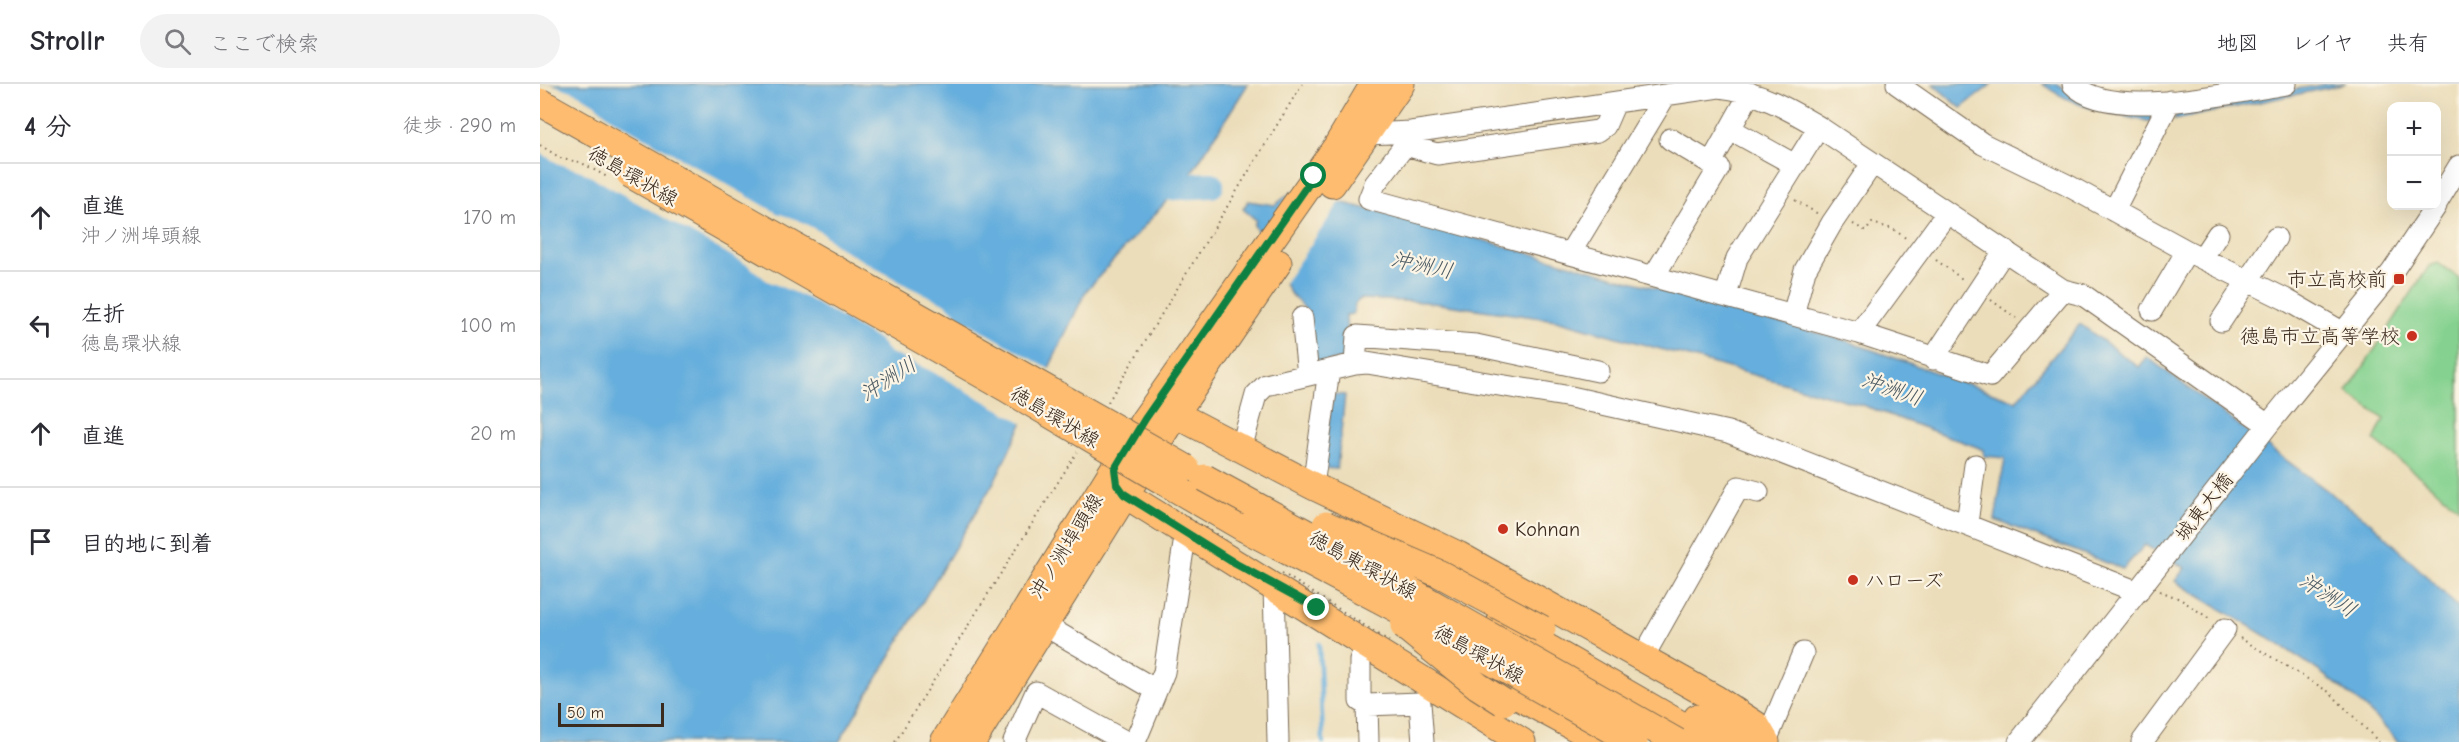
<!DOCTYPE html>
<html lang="ja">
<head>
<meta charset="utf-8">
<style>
	:root { --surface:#fff; --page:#f2f2f3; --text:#2b2b33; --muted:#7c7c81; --line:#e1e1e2 }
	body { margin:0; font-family:"Comic Neue","Klee One",sans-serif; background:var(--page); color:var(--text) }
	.controls { position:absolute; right:18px; top:18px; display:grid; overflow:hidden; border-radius:12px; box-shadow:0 6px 24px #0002 }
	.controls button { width:54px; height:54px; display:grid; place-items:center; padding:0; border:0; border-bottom:2px solid var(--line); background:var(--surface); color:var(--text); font:30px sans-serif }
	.scale { position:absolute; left:18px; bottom:15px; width:106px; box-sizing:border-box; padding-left:6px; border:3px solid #3b2a1e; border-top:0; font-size:16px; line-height:21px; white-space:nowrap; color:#3b2a1e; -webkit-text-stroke:4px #fcf5e5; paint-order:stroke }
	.stop { position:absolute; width:18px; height:18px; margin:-14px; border:4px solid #0b8043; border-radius:50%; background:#fff }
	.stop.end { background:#0b8043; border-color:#fff; box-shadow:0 2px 6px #0008 }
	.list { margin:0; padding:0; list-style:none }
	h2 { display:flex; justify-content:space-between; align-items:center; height:78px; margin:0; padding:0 24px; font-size:26px }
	h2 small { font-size:20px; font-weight:400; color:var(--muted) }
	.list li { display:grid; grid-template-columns:39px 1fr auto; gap:18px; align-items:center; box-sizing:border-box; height:108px; padding:0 24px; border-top:2px solid var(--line) }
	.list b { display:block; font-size:22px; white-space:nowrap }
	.list p { margin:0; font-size:20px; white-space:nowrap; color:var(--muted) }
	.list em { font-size:20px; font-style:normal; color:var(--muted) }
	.icon { flex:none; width:33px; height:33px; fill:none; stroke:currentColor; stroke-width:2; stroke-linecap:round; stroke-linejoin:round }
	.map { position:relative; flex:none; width:1919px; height:658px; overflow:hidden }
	header { display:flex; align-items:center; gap:36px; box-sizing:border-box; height:84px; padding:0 30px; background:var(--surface); border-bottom:2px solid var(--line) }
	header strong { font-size:28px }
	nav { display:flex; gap:33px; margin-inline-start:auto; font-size:21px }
	.search { width:420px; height:54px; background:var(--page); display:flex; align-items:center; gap:15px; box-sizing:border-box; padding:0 21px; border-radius:33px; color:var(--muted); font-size:22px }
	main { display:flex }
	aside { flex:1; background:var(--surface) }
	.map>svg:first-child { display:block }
</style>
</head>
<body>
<header>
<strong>Strollr</strong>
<div class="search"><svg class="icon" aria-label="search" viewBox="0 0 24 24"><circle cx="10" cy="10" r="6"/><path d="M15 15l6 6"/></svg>ここで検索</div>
<nav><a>地図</a><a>レイヤ</a><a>共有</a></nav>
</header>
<main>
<aside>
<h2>4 分<small>徒歩 · 290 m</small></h2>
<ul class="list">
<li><svg class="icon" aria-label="ahead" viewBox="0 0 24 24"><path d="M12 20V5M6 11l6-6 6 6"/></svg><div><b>直進</b><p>沖ノ洲埠頭線</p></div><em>170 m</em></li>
<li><svg class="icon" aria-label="left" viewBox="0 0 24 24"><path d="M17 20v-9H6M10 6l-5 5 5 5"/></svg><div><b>左折</b><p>徳島環状線</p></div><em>100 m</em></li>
<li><svg class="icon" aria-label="ahead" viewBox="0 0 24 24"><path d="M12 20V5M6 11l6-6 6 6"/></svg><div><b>直進</b></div><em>20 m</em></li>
<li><svg class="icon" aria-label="arrive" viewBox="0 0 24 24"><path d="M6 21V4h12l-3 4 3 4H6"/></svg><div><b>目的地に到着</b></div></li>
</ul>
</aside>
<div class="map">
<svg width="1919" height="658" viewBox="0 0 1919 658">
	<rect width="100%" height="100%" fill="#fcf5e5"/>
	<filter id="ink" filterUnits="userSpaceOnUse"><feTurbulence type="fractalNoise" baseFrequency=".0167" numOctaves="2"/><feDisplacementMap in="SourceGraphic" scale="12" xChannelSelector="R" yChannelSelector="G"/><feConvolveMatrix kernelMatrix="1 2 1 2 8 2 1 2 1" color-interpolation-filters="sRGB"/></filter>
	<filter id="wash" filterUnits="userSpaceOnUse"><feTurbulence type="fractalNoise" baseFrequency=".008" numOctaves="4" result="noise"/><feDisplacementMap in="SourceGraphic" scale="24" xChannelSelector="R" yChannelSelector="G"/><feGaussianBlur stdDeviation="1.35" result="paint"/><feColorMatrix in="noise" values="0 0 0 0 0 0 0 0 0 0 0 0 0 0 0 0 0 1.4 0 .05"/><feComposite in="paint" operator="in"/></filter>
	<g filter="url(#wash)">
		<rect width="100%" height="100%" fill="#ebddb9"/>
		<path fill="#85d290" stroke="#607e57" stroke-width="1.5" d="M 1898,179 L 1919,194 L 1919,424 L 1834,356 L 1844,335 L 1807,308 L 1889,182 Z"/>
		<path fill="#65aedd" stroke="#506c7e" stroke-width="1.5" d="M 0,0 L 708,0 L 650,91 L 546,207 L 454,398 L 299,658 L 0,658 Z
			M 1393,0 L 1452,0 L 1421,24 Z
			M 1502,0 L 1518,0 C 1552,29 1578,23 1619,24 L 1614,38 C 1573,31 1536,25 1502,0 Z
			M 1789,0 L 1806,0 L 1634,36 L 1639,23 Z
			M 753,107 L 841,128 L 1304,256 L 1476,317 L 1540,240 L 1599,283 L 1607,273 L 1835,442 L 1919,524 L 1919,658 L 1858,658 C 1802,590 1709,544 1635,497 L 1645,484 L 1605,461 L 1583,485 L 1455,436 L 1465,374 L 1444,372 L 1443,366 L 1437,363 L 1322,321 L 1016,236 L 885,218 L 820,215 L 815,220 L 813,230 L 806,231 L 808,274 L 779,279 L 771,271 L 768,228 L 750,209 L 714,141 L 716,136 L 703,125 L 708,117 L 735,121 Z
			M 792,310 L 805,311 L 797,385 L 783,384 Z"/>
		<path fill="#ebddb9" d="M 0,0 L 11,0 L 35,8 L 55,20 L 71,34 L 237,129 L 258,136 L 281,148 L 297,162 L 369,203 L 406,220 L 422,235 L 511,286 L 485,340 L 389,286 L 350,269 L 339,256 L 267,214 L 227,197 L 209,182 L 41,87 L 19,80 L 0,69 Z
			M 755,104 L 802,115 L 743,201 L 718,155 Z"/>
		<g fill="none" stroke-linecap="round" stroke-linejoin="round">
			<path stroke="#65aedd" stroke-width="4.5" d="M 779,560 L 783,658"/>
			<path stroke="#65aedd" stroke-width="26" d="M 603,105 L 671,101"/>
		</g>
	</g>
	<g filter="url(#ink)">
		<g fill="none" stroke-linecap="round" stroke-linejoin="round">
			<defs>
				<path id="minor" d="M 1357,0 L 1443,60 L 1527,101 L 1647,167 L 1745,215 L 1802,248
					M 1533,0 C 1570,39 1696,7 1746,0
					M 1075,19 L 1065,42 L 1058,47 L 897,70 L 865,61 L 835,100 L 829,115 L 1319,249 L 1450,292 L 1523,206
					M 1190,45 L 1255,81
					M 817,54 L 828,50 L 871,48 L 1179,3 C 1217,7 1247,24 1279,43 L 1523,206 L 1543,211 L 1728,341
					M 1171,79 L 1210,9
					M 1896,120 L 1919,82
					M 1574,127 L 1630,17
					M 1030,169 L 1125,12
					M 1662,174 L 1678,150
					M 1114,192 L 1179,84 L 1130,55
					M 1186,211 L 1197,174 L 1279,43
					M 1612,226 L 1647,167
					M 1253,231 L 1265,186 L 1292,139 L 1332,80
					M 762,234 L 768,291
					M 1681,237 L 1736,154
					M 1319,249 L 1407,129
					M 1393,275 L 1465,166
					M 815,280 L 827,279 L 1031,313 L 1188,348 L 1598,508
					M 701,365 L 716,311 L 726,301 L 815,280 L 817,252 L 936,261 L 1058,287
					M 773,402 L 789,286
					M 1427,439 L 1435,381
					M 734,502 L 738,658
					M 504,541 L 616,606
					M 827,560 L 820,577 L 820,617 L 827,621 L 880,619 L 883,658
					M 1102,575 L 1199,403 L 1218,408
					M 827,621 L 828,658
					M 1226,657 L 1263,569
					M 474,658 L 496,608 L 586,658
					M 595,658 L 624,588 L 646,447
					M 1479,658 L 1728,341 L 1852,188 L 1896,122
					M 1602,658 L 1685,545"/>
				<path id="major" d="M 792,100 L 861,0
					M 618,332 L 635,330 L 773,402 L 918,471 L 1176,615 L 1216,641 L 1226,658
					M 577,396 L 584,410 L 982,658
					M 635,404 L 704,444
					M 961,537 L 1171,658
					M 941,592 L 1062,658
					M 1157,634 L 1200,658
					M 404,658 L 605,335 L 797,62 L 834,0
					M 432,658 L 635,330 L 738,179"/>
			</defs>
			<use href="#minor" stroke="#796954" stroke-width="23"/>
			<use href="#major" stroke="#796954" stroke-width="29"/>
			<path stroke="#796954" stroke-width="2" stroke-dasharray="1.5 4.5" stroke-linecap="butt" d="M 1255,116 L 1278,130
				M 1313,140 L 1326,147 L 1332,139 L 1353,145 L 1367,155
				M 1396,176 L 1425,197
				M 1451,216 L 1476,234
				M 568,318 L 762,0
				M 1620,507 L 1640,515 L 1670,535
				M 1700,554 L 1789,608 L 1839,658
				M 355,658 L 537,368"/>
			<use href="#minor" stroke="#fff" stroke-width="21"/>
			<use href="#major" stroke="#fdbc70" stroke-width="27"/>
			<defs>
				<path id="major-bridge" d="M 0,18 L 646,384
					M 90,90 L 466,304 L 635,404
					M 665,394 L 823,480 L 1137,658
					M 786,441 L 900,490 L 1002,545
					M 704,444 L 871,532 L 1094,658
					M 864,542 L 938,602 L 963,618"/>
			</defs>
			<use href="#major-bridge" stroke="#796954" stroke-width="29" stroke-linecap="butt"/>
			<path stroke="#796954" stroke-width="2" stroke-dasharray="1.5 4.5" stroke-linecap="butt" d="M 0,61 L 22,75 L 40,78 L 69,94
				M 634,425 L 686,456
				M 742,489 L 849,557"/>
			<use href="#major-bridge" stroke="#fdbc70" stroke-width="27"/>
		</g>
	</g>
	<g fill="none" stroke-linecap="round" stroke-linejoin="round" filter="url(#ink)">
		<path stroke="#0b8043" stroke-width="8" d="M 774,92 L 605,335 L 575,385 L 577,400 L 584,410 L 696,480 L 777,524"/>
	</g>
	<g fill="#c8321e" stroke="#fcf5e5" stroke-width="2">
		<rect x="1853" y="189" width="12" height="12" rx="3"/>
		<circle cx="1872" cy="252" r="6"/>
		<circle cx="963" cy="445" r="6"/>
		<circle cx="1313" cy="496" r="6"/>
	</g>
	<g text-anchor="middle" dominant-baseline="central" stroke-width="4.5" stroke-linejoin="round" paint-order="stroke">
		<g font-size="20" fill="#3b2a1e" stroke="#fcf5e5">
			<text transform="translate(93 92) rotate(30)">徳島環状線</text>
			<text transform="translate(515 333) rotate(31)">徳島環状線</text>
			<text transform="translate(1664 423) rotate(-52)">城東大橋</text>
			<text transform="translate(526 462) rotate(-58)">沖ノ洲埠頭線</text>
			<text transform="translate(823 481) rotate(29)">徳島東環状線</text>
			<text transform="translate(939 570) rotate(29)">徳島環状線</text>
		</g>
		<g font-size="20" fill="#3b2a1e" stroke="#fcf5e5" text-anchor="end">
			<text x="1847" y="195">市立高校前</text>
			<text x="1860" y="252">徳島市立高等学校</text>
			<text x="975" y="445" text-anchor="start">Kohnan</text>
			<text x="1325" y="496" text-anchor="start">ハローズ</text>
		</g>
		<g font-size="21" font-style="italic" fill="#4a5861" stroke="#fcf5e5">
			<text transform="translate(882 181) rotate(12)">沖洲川</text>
			<text transform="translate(348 295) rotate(-33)">沖洲川</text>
			<text transform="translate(1352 305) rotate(19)">沖洲川</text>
			<text transform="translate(1788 511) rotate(33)">沖洲川</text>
		</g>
	</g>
</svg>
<div class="controls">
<button>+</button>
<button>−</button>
</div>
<div class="scale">50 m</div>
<div class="stop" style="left:774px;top:92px"></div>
<div class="stop end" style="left:777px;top:524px"></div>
</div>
</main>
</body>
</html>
